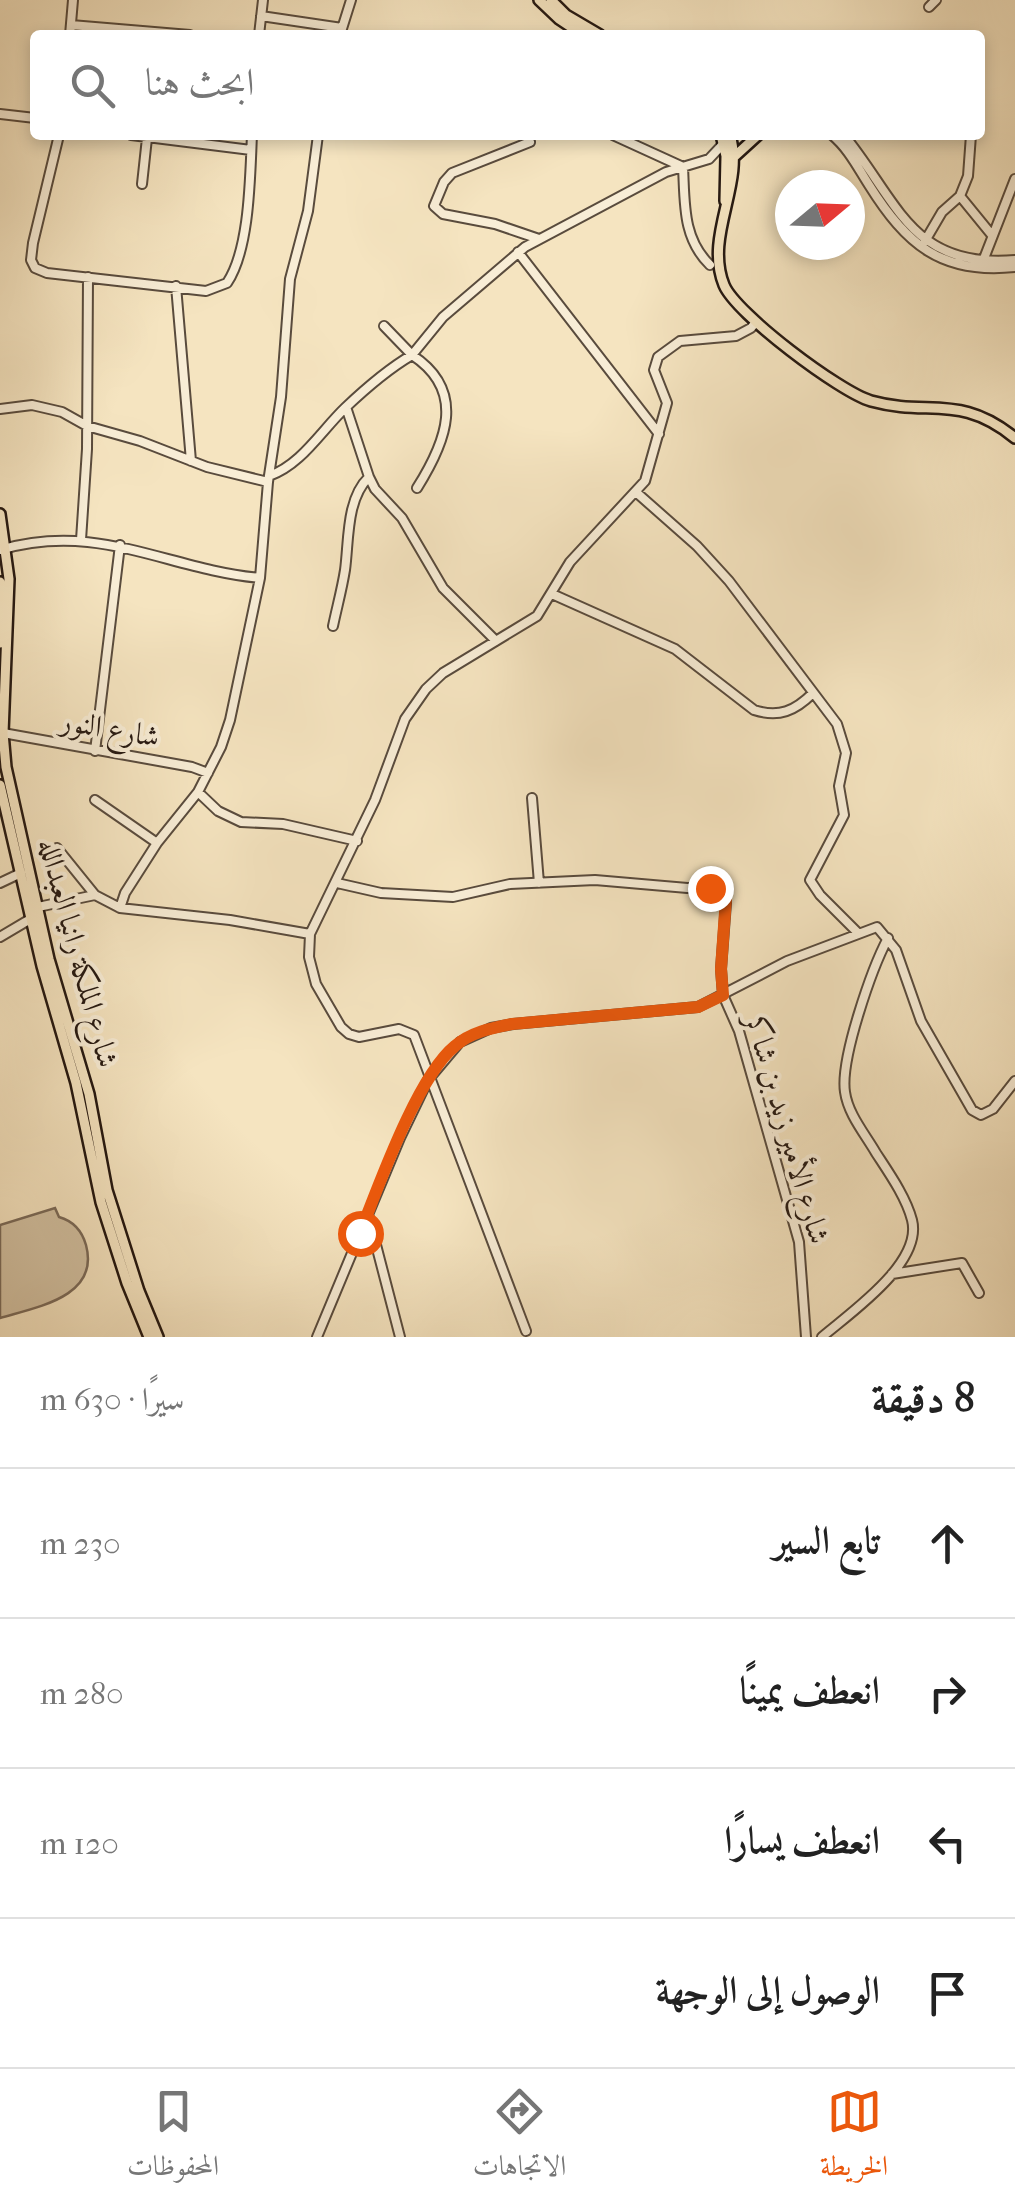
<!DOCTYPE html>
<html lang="ar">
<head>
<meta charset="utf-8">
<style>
	:root { --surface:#fff; --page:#f2f2f2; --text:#222; --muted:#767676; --line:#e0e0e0; --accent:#ea580c }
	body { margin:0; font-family:"IM FELL French Canon",Amiri,serif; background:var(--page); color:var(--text); direction:rtl }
	.compass { position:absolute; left:775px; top:170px; width:90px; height:90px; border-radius:50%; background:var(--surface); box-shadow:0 5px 15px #0003; rotate:71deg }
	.stop { position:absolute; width:30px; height:30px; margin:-22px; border:8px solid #ea580c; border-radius:50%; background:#fff }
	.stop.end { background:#ea580c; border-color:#fff; box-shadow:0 2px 10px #0008 }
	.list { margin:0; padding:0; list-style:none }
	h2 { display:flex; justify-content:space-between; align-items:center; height:130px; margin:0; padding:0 40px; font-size:42px }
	h2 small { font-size:32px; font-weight:400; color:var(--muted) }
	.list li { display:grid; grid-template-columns:65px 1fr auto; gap:30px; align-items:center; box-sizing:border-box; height:150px; padding:0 40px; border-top:2px solid var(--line) }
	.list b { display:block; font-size:38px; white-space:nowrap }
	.list em { font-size:32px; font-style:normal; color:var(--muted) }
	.icon { flex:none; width:55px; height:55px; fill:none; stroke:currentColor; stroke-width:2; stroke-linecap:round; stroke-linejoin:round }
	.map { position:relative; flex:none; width:1015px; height:1337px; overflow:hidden; direction:ltr }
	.search { position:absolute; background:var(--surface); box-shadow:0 5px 15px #0003; left:30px; right:30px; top:30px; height:110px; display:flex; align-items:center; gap:25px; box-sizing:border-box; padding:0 35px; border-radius:10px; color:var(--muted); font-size:38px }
	.sheet { height:730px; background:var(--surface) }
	nav { display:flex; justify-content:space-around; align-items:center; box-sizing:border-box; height:140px; border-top:2px solid var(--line); background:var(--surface); font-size:28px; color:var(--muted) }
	nav a { display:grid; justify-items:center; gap:5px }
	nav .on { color:var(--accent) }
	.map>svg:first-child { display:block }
</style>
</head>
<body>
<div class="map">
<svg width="1015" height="1337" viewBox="0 0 1015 1337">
	<rect width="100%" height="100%" fill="#f5e4c0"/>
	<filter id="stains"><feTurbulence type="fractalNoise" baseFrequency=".002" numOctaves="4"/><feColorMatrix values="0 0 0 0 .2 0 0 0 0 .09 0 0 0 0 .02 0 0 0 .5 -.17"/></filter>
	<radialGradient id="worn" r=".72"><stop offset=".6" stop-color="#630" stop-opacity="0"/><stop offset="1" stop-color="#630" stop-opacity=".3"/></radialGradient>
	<path fill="#d2c1a2" stroke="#7c6c5a" stroke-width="2.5" d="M 55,1208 L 59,1217 C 73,1221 82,1231 86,1245 C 100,1297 37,1307 0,1318 L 0,1225 Z"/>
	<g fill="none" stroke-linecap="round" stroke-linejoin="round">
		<defs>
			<path id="minor" d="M 929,7 L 936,0
				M 261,16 L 342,28
				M 71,25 L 190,35
				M 70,35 L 73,0
				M 259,35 L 263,0
				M 340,35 L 351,0
				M 0,114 L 35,118
				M 59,135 L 33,243 L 31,260 L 35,268 L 47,273 L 206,291 L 227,283 C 250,249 250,176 252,135
				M 131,135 L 251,150
				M 613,135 L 683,167 C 685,202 682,238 710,265
				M 832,135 C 848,148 858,168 869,185 C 906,244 941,275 1015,267
				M 844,135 C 898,201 911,269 1015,260
				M 530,142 L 452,173 L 444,182 L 434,206 L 443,214 L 495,224 L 539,239
				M 142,184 L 147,138
				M 960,196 L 968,176 L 971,135
				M 925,241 L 942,212 L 960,196 L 991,234
				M 518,252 L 659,434
				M 983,261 L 1015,179
				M 176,286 L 191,461
				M 384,326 L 412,355 L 443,317 L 525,247 L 666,172 L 709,159 L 724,143
				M 0,409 L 32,405 L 62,412 L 87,426 L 140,441 L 207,467 L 268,482
				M 269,476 C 301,465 321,431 345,408 C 365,389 388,369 412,355 C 467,391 446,442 417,488
				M 369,477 L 375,489 L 402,518 L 443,588 L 496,641
				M 637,493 L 697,546 L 729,581 L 837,724 L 846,753 L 839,786 L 844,815 L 810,880 L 820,895 L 858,933
				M 81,540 L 87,449 L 88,277
				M 0,550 C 98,521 166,569 260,578
				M 552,594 L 675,649 L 754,710 C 779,718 795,711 813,693
				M 333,626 C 337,607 342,589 345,570 C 349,541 346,499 369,477 L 346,407
				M 3,733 L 192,767 L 208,773
				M 95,751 L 120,545
				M 198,792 L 218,811 L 241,822 L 283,824 L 357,841
				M 532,798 L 539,883
				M 95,800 L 157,843
				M 57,848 L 95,895
				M 0,883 L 21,873
				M 337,883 L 381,893 L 453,897 L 510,884 L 595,880 L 722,891 L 726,903 L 721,969 L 723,995 L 739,1031 L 799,1242 L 806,1337
				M 38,907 L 95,895 L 120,908 L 230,920 L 310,934
				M 120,908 L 125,893 L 157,843 L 198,792 L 221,747 L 230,720 L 260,578 L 268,482 L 281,397 L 290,279 L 308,211 L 318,135
				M 0,937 L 27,921
				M 368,1214 L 400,1337
				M 892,1274 L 962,1263 L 979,1293
				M 526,1331 L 414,1035 L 399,1029 L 359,1037 L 349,1034 L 341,1027 L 316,984 L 309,957 L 310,934 L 375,800 L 405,719 L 426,689 L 443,673 L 537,616 L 570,562 L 645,481 L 667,403 L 654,370 L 658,357 L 680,341 L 736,336 L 751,328 L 756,322
				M 317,1337 L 400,1138 L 428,1080 L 460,1042 L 491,1028 L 513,1024 L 698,1007 L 787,961 L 877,927 L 896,950 L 921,1021 L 972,1110 L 981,1115 L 993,1109 L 1015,1081
				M 822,1337 C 850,1313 923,1263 912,1220 C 906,1197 889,1173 876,1153 C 865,1134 848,1114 845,1092 C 840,1059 872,968 888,938"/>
			<path id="major" d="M 539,0 L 559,19 L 583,35
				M 551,0 L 566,15 L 600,35
				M 721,135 L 726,156 L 725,201
				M 730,135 C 745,185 704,235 724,285 C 736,314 840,392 871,401 C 929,417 960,393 1015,438
				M 735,156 L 758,135
				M 0,514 L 9,579 L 3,733 L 6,767 L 49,959 L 89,1094 L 107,1190 L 139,1291 L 158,1337
				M 0,582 L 0,643
				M 0,785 L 42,966 L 76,1083 L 101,1202 L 127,1283 L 149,1337"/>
		</defs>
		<use href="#minor" stroke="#594b3d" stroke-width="12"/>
		<use href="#major" stroke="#251811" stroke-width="14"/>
		<use href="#minor" stroke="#f8edd6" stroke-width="8"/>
		<use href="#major" stroke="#f5e4c0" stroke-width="9"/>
	</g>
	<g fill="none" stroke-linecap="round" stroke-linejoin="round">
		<path stroke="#ea580c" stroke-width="12" d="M 360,1233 C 379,1185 417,1077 455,1046 C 471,1032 492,1028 512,1024 L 698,1007 L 723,995 L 721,969 L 726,898 L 720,889 L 710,888"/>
	</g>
	<g text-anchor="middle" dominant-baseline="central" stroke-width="8" stroke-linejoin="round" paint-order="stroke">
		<g font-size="30" fill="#251811" stroke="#f8edd6">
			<text transform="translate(110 729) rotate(10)">شارع النور</text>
			<text transform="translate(78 953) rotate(75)">شارع الملكة رانيا العبدالله</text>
			<text transform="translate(787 1129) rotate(74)">شارع الأمير زيد بن شاكر</text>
		</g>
	</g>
	<rect width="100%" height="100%" filter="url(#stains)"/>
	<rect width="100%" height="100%" fill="url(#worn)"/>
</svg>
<svg class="compass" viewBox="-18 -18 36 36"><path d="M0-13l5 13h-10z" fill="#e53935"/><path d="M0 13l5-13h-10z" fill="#767676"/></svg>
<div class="stop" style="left:360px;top:1233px"></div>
<div class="stop end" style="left:710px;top:888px"></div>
<div class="search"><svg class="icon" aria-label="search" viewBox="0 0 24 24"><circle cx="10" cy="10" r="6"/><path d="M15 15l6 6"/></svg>ابحث هنا</div>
</div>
<section class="sheet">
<h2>8 دقيقة<small>سيرًا · 630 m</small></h2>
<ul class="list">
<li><svg class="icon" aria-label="ahead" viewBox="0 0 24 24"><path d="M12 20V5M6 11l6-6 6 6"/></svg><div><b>تابع السير</b></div><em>230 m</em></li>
<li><svg class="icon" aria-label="right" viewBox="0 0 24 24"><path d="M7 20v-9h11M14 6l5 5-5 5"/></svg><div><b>انعطف يمينًا</b></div><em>280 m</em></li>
<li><svg class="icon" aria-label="left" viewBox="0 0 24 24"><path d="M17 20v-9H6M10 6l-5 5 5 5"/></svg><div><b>انعطف يسارًا</b></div><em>120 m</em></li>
<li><svg class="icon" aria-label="arrive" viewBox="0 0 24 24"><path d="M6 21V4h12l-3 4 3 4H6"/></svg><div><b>الوصول إلى الوجهة</b></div></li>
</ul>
</section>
<nav>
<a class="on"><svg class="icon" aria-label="map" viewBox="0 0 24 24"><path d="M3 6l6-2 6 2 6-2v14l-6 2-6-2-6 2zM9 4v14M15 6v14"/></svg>الخريطة</a>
<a><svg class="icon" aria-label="directions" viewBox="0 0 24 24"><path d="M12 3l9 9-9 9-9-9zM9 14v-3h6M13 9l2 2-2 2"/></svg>الاتجاهات</a>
<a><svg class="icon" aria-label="saved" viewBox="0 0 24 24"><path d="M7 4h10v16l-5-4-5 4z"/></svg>المحفوظات</a>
</nav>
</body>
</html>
